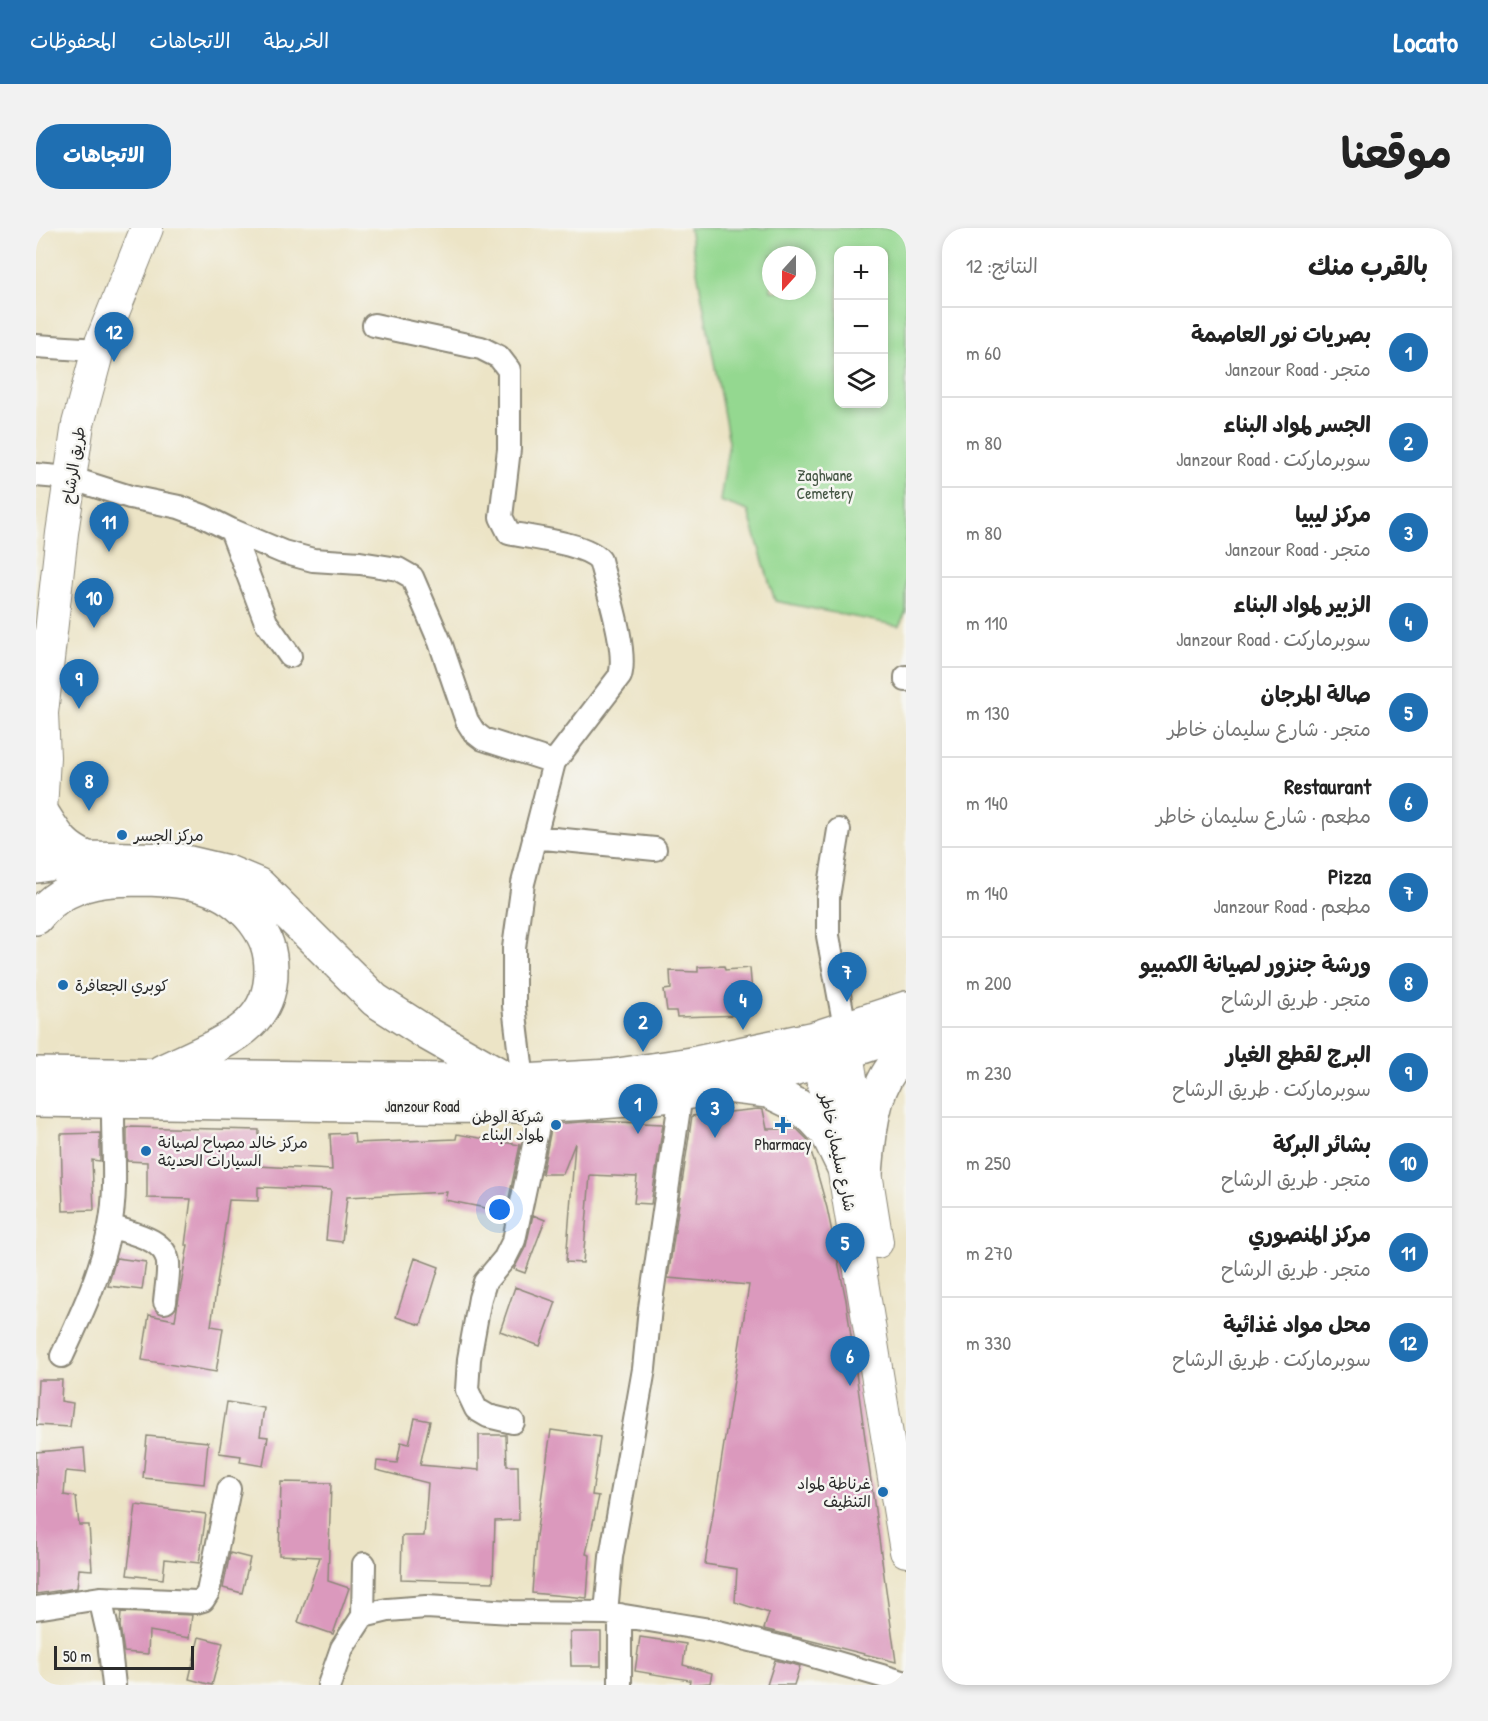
<!DOCTYPE html>
<html lang="ar">
<head>
<meta charset="utf-8">
<style>
	:root { --surface:#fff; --page:#f2f2f2; --text:#222; --muted:#767676; --line:#e0e0e0; --accent:#1f6fb2 }
	body { margin:0; font-family:"Patrick Hand","Playpen Sans Arabic",sans-serif; background:var(--page); color:var(--text); direction:rtl }
	.controls { position:absolute; right:18px; top:18px; display:grid; overflow:hidden; border-radius:12px; box-shadow:0 3px 9px #0003 }
	.controls button { width:54px; height:54px; display:grid; place-items:center; padding:0; border:0; border-bottom:2px solid var(--line); background:var(--surface); color:var(--text); font:30px sans-serif }
	.compass { position:absolute; left:726px; top:18px; width:54px; height:54px; border-radius:50%; background:var(--surface); box-shadow:0 3px 9px #0003; rotate:201deg }
	.scale { position:absolute; left:18px; bottom:15px; width:140px; box-sizing:border-box; padding-left:6px; border:3px solid #2b2b2b; border-top:0; font-size:16px; line-height:21px; white-space:nowrap; color:#2b2b2b; -webkit-text-stroke:4px #f6f6f2; paint-order:stroke }
	.you { position:absolute; left:464px; top:982px; width:21px; height:21px; margin:-15px; border:4px solid #fff; border-radius:50%; background:#1a73e8; box-shadow:0 0 0 9px #1a73e833 }
	.badge { display:grid; place-items:center; width:39px; height:39px; border-radius:50%; background:var(--accent); color:#fff; font-size:20px; font-weight:700 }
	.pin { position:absolute; translate:-50% -50px; filter:drop-shadow(0 2px 3px #0008) }
	.pin::after { content:''; position:absolute; top:32px; width:21px; height:18px; background:inherit; clip-path:polygon(0 0,100% 0,50% 100%) }
	.list { margin:0; padding:0; list-style:none }
	h2 { display:flex; justify-content:space-between; align-items:center; height:78px; margin:0; padding:0 24px; font-size:26px }
	h2 small { font-size:20px; font-weight:400; color:var(--muted) }
	.list li { display:grid; grid-template-columns:39px 1fr auto; gap:18px; align-items:center; box-sizing:border-box; height:90px; padding:0 24px; border-top:2px solid var(--line) }
	.list b { display:block; font-size:22px; white-space:nowrap }
	.list p { margin:0; font-size:20px; white-space:nowrap; color:var(--muted) }
	.list em { font-size:20px; font-style:normal; color:var(--muted) }
	.icon { flex:none; width:33px; height:33px; fill:none; stroke:currentColor; stroke-width:2; stroke-linecap:round; stroke-linejoin:round }
	.map { position:relative; flex:none; width:870px; height:1457px; overflow:hidden; direction:ltr; border-radius:24px }
	header { display:flex; align-items:center; gap:36px; box-sizing:border-box; height:84px; padding:0 30px; background:var(--accent); color:#fff }
	header strong { font-size:28px }
	nav { display:flex; gap:33px; margin-inline-start:auto; font-size:21px }
	.intro { display:flex; align-items:center; justify-content:space-between; box-sizing:border-box; height:144px; padding:0 36px }
	h1 { margin:0; font-size:42px }
	.button { padding:15px 27px; border-radius:24px; background:var(--accent); color:#fff; font-size:21px; font-weight:700 }
	main { display:flex; gap:36px; padding:0 36px }
	aside { flex:1; background:var(--surface); border-radius:24px; box-shadow:0 3px 9px #0003 }
	.map>svg:first-child { display:block }
</style>
</head>
<body>
<header>
<strong>Locato</strong>
<nav><a>الخريطة</a><a>الاتجاهات</a><a>المحفوظات</a></nav>
</header>
<div class="intro"><h1>موقعنا</h1><a class="button">الاتجاهات</a></div>
<main>
<aside>
<h2>بالقرب منك<small>النتائج: 12</small></h2>
<ul class="list">
<li><span class="badge">1</span><div><b>بصريات نور العاصمة</b><p>متجر · Janzour Road</p></div><em>60 m</em></li>
<li><span class="badge">2</span><div><b>الجسر لمواد البناء</b><p>سوبرماركت · Janzour Road</p></div><em>80 m</em></li>
<li><span class="badge">3</span><div><b>مركز ليبيا</b><p>متجر · Janzour Road</p></div><em>80 m</em></li>
<li><span class="badge">4</span><div><b>الزبير لمواد البناء</b><p>سوبرماركت · Janzour Road</p></div><em>110 m</em></li>
<li><span class="badge">5</span><div><b>صالة المرجان</b><p>متجر · شارع سليمان خاطر</p></div><em>130 m</em></li>
<li><span class="badge">6</span><div><b>Restaurant</b><p>مطعم · شارع سليمان خاطر</p></div><em>140 m</em></li>
<li><span class="badge">7</span><div><b>Pizza</b><p>مطعم · Janzour Road</p></div><em>140 m</em></li>
<li><span class="badge">8</span><div><b>ورشة جنزور لصيانة الكمبيو</b><p>متجر · طريق الرشاح</p></div><em>200 m</em></li>
<li><span class="badge">9</span><div><b>البرج لقطع الغيار</b><p>سوبرماركت · طريق الرشاح</p></div><em>230 m</em></li>
<li><span class="badge">10</span><div><b>بشائر البركة</b><p>متجر · طريق الرشاح</p></div><em>250 m</em></li>
<li><span class="badge">11</span><div><b>مركز المنصوري</b><p>متجر · طريق الرشاح</p></div><em>270 m</em></li>
<li><span class="badge">12</span><div><b>محل مواد غذائية</b><p>سوبرماركت · طريق الرشاح</p></div><em>330 m</em></li>
</ul>
</aside>
<div class="map">
<svg width="870" height="1457" viewBox="0 0 870 1457">
	<rect width="100%" height="100%" fill="#f6f6f2"/>
	<filter id="ink" filterUnits="userSpaceOnUse"><feTurbulence type="fractalNoise" baseFrequency=".0167" numOctaves="2"/><feDisplacementMap in="SourceGraphic" scale="12" xChannelSelector="R" yChannelSelector="G"/><feConvolveMatrix kernelMatrix="1 2 1 2 8 2 1 2 1" color-interpolation-filters="sRGB"/></filter>
	<filter id="wash" filterUnits="userSpaceOnUse"><feTurbulence type="fractalNoise" baseFrequency=".008" numOctaves="4" result="noise"/><feDisplacementMap in="SourceGraphic" scale="24" xChannelSelector="R" yChannelSelector="G"/><feGaussianBlur stdDeviation="1.35" result="paint"/><feColorMatrix in="noise" values="0 0 0 0 0 0 0 0 0 0 0 0 0 0 0 0 0 1.4 0 .05"/><feComposite in="paint" operator="in"/></filter>
	<g filter="url(#wash)">
		<rect width="100%" height="100%" fill="#ece4c6"/>
		<path fill="#94d890" stroke="#60825e" stroke-width="1.5" fill-rule="evenodd" d="M 653,0 L 870,0 L 870,384 L 863,398 L 739,373 L 712,283 L 684,273 L 693,214 ZM 802,22 L 848,22 L 848,176 L 802,176 ZM 735,27 L 771,27 L 771,63 L 735,63 Z"/>
		<g id="blocks">
			<path fill="#db99bd" d="M 688,738 L 689,742 L 714,740 L 717,777 L 710,778 L 709,787 L 641,789 L 640,783 L 631,783 L 628,762 L 635,761 L 634,743 L 662,744 L 662,739 Z
				M 722,881 L 727,882 L 731,901 L 761,901 L 772,912 L 791,980 L 810,1072 L 860,1434 L 728,1401 L 733,1385 L 699,1374 L 701,1341 L 669,1336 L 713,1057 L 632,1050 L 656,888 Z
				M 560,893 L 627,896 L 615,976 L 598,975 L 601,949 L 554,947 L 547,1035 L 530,1034 L 539,915 L 527,946 L 506,946 L 516,896 Z
				M 91,899 L 223,902 L 222,938 L 296,942 L 294,906 L 318,905 L 319,915 L 420,911 L 421,906 L 484,917 L 470,984 L 409,972 L 411,964 L 311,969 L 306,1014 L 290,1012 L 295,962 L 222,959 L 222,973 L 193,972 L 175,1098 L 187,1100 L 180,1144 L 106,1132 L 113,1087 L 139,1092 L 152,1017 L 149,1017 L 155,971 L 111,970 L 111,934 L 91,933 Z
				M 64,905 L 64,933 L 56,932 L 58,982 L 27,983 L 25,906 Z
				M 497,987 L 509,992 L 489,1045 L 478,1041 L 490,1018 Z
				M 80,1030 L 110,1034 L 106,1062 L 72,1058 Z
				M 379,1030 L 403,1039 L 385,1097 L 360,1089 Z
				M 479,1059 L 520,1074 L 504,1118 L 464,1103 Z
				M 2,1152 L 26,1152 L 25,1173 L 37,1175 L 34,1199 L 0,1197 Z
				M 191,1174 L 228,1180 L 224,1208 L 232,1209 L 227,1238 L 204,1234 L 205,1228 L 183,1225 Z
				M 379,1190 L 394,1193 L 384,1237 L 443,1242 L 443,1207 L 470,1207 L 471,1238 L 482,1238 L 483,1292 L 459,1293 L 457,1354 L 365,1351 L 366,1308 L 388,1308 L 392,1255 L 340,1242 L 341,1233 L 361,1235 L 365,1214 L 373,1216 Z
				M 515,1202 L 564,1209 L 556,1267 L 563,1268 L 550,1326 L 554,1327 L 551,1370 L 496,1365 L 500,1308 Z
				M 111,1208 L 172,1214 L 168,1256 L 107,1250 Z
				M 48,1220 L 50,1245 L 30,1243 L 28,1267 L 40,1269 L 43,1297 L 53,1297 L 56,1342 L 43,1341 L 41,1360 L 0,1366 L 0,1224 Z
				M 245,1254 L 295,1255 L 292,1353 L 313,1360 L 297,1406 L 262,1394 L 284,1329 L 243,1327 Z
				M 100,1277 L 170,1286 L 163,1335 L 129,1331 L 127,1351 L 91,1347 Z
				M 194,1325 L 214,1330 L 206,1365 L 187,1360 Z
				M 85,1384 L 156,1387 L 153,1410 L 113,1403 L 112,1426 L 88,1424 L 84,1398 Z
				M 534,1404 L 565,1404 L 565,1438 L 535,1438 Z
				M 163,1409 L 187,1415 L 176,1457 L 153,1451 Z
				M 604,1409 L 650,1416 L 647,1437 L 676,1445 L 674,1455 L 653,1457 L 654,1452 L 599,1443 Z
				M 739,1432 L 764,1438 L 758,1457 L 731,1457 Z"/>
		</g>
	</g>
	<g filter="url(#ink)">
		<use href="#blocks" fill-opacity="0" stroke="#8c8878" stroke-width="1.5"/>
		<g fill="none" stroke-linecap="round" stroke-linejoin="round">
			<defs>
				<path id="street" d="M 338,97 L 445,120 L 463,129 L 473,142 L 473,221 L 465,289 L 473,305 C 495,310 549,315 564,332 C 571,361 592,422 584,448 L 518,534 L 487,655 L 478,720 L 478,778 L 487,853
					M 0,118 L 62,122
					M 0,247 L 34,250 L 94,269 L 143,279 L 167,288 L 195,302 L 230,394 L 254,428
					M 195,302 L 247,324 L 277,332 L 324,335 L 362,341 L 376,349 L 404,414 L 431,493 L 438,504 L 447,511 L 518,534
					M 870,449 L 870,452
					M 803,602 L 792,669 L 792,708 L 809,799
					M 498,609 L 619,621
					M 74,998 C 93,1005 130,1010 132,1035 C 133,1047 130,1061 129,1074
					M 26,1128 C 45,1087 66,1043 74,998 C 81,963 77,924 77,888
					M 477,1194 L 452,1188 L 440,1181 L 431,1162 L 433,1131 L 444,1070 L 449,1054 L 469,1030 L 478,1012 L 506,879
					M 64,1370 L 160,1374 L 167,1372 L 172,1364 L 193,1261
					M 0,1380 L 64,1370 L 72,1405 L 78,1457
					M 570,1385 L 575,1329 L 608,1141 L 614,1080 L 645,866
					M 584,1387 L 584,1457
					M 327,1388 L 352,1382 L 390,1379 L 476,1384 L 570,1385 L 674,1402 L 760,1423 L 870,1455
					M 293,1457 L 306,1420 L 327,1388 L 328,1336"/>
				<path id="secondary" d="M 0,613 L 5,583 L 8,529 L 6,485 L 26,305 L 42,196 L 62,122 L 111,0
					M 809,799 L 811,825 L 841,1014
					M 779,810 L 782,834 L 807,938 L 870,1323"/>
				<path id="primary" d="M 5,583 C 20,606 25,619 51,630
					M 0,638 L 51,630 L 141,632 L 192,644 L 223,657 L 339,772 L 392,806 L 471,851
					M 0,690 C 9,679 18,670 31,664 C 55,652 81,651 107,651 C 152,652 189,656 218,693 C 230,709 235,722 235,743 C 235,763 228,782 213,796 C 195,814 149,832 125,844
					M 0,846 L 487,853 L 575,848 L 656,836 L 779,810 L 870,780
					M 698,859 L 732,863 L 761,877 L 777,890 L 791,905 L 807,938
					M 0,872 C 107,874 215,875 322,877 C 429,879 536,881 643,866 C 721,855 796,830 870,804
					M 830,945 C 833,913 835,868 856,840 C 860,836 866,832 870,827"/>
			</defs>
			<use href="#street" stroke="#8c8878" stroke-width="26"/>
			<use href="#secondary" stroke="#8c8878" stroke-width="34"/>
			<use href="#primary" stroke="#8c8878" stroke-width="36"/>
			<use href="#street" stroke="#fff" stroke-width="22"/>
			<use href="#secondary" stroke="#fff" stroke-width="32"/>
			<use href="#primary" stroke="#fff" stroke-width="33"/>
		</g>
	</g>
	<g fill="#1f6fb2" stroke="#f6f6f2" stroke-width="2">
		<circle cx="86" cy="607" r="6"/>
		<circle cx="27" cy="757" r="6"/>
		<circle cx="520" cy="897" r="6"/>
		<path d="M744 888h6v6h6v6h-6v6h-6v-6h-6v-6h6z"/>
		<circle cx="110" cy="923" r="6"/>
		<circle cx="847" cy="1264" r="6"/>
	</g>
	<g text-anchor="middle" dominant-baseline="central" stroke-width="5" stroke-linejoin="round" paint-order="stroke">
		<g font-size="16" fill="#2b2b2b" stroke="#f6f6f2">
			<text transform="translate(37 237) rotate(-81)">طريق الرشاح</text>
			<text x="386" y="878">Janzour Road</text>
			<text transform="translate(802 924) rotate(78)">شارع سليمان خاطر</text>
		</g>
		<g font-size="16" fill="#455644" stroke="#f6f6f2">
			<text x="789" y="247">Zaghwane<tspan x="789" dy="18">Cemetery</tspan></text>
		</g>
		<g font-size="16" fill="#2b2b2b" stroke="#f6f6f2" text-anchor="start">
			<text x="98" y="607">مركز الجسر</text>
			<text x="39" y="757">كوبري الجعافرة</text>
			<text x="508" y="888" text-anchor="end">شركة الوطن<tspan x="508" dy="18">لمواد البناء</tspan></text>
			<text x="122" y="914">مركز خالد مصباح لصيانة<tspan x="122" dy="18">السيارات الحديثة</tspan></text>
			<text x="747" y="916" text-anchor="middle">Pharmacy</text>
			<text x="835" y="1255" text-anchor="end">غرناطة لمواد<tspan x="835" dy="18">التنظيف</tspan></text>
		</g>
	</g>
</svg>
<div class="controls">
<button>+</button>
<button>−</button>
<button><svg class="icon" aria-label="layers" viewBox="0 0 24 24"><path d="M12 4l9 5-9 5-9-5zM3 14l9 5 9-5"/></svg></button>
</div>
<svg class="compass" viewBox="-18 -18 36 36"><path d="M0-13l5 13h-10z" fill="#e53935"/><path d="M0 13l5-13h-10z" fill="#767676"/></svg>
<div class="scale">50 m</div>
<div class="you"></div>
<div class="pin badge" style="left:602px;top:906px">1</div>
<div class="pin badge" style="left:607px;top:824px">2</div>
<div class="pin badge" style="left:679px;top:910px">3</div>
<div class="pin badge" style="left:707px;top:802px">4</div>
<div class="pin badge" style="left:809px;top:1045px">5</div>
<div class="pin badge" style="left:814px;top:1158px">6</div>
<div class="pin badge" style="left:811px;top:774px">7</div>
<div class="pin badge" style="left:53px;top:583px">8</div>
<div class="pin badge" style="left:43px;top:481px">9</div>
<div class="pin badge" style="left:58px;top:400px">10</div>
<div class="pin badge" style="left:73px;top:324px">11</div>
<div class="pin badge" style="left:78px;top:134px">12</div>
</div>
</main>
</body>
</html>
